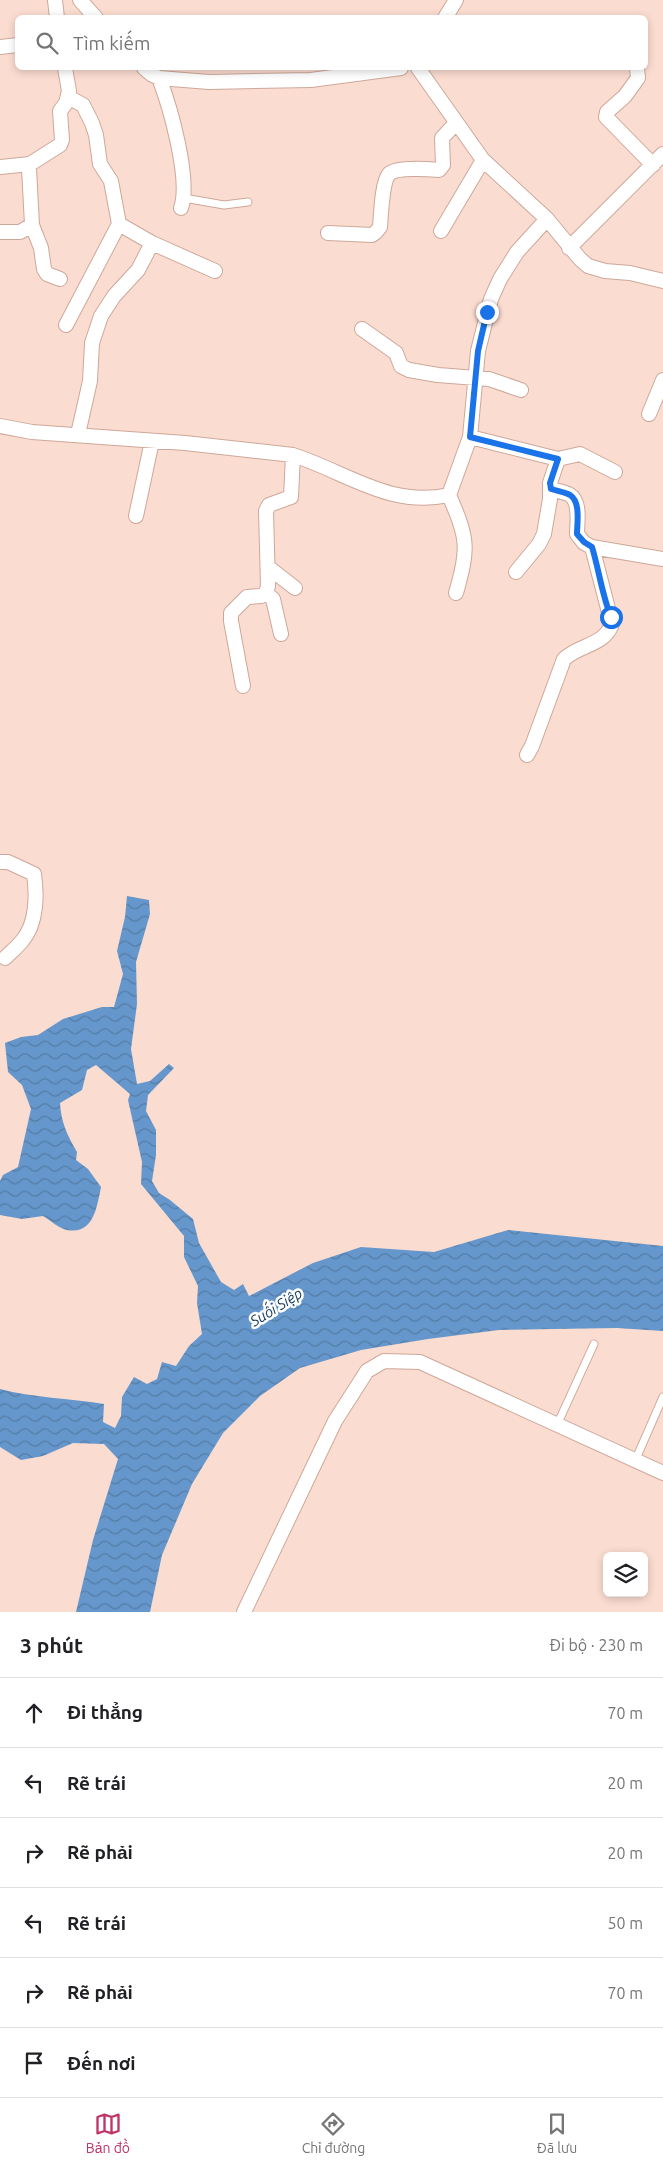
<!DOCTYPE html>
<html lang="vi">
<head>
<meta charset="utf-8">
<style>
	:root { --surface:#fff; --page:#f2f2f2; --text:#202124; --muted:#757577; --line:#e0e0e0; --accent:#c03467 }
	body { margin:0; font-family:Ubuntu,sans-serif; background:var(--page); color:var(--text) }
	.controls { position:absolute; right:15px; bottom:15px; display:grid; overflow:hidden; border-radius:8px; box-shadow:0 2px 8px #0003 }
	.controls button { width:45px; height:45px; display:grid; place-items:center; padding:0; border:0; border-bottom:1px solid var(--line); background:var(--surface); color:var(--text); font:25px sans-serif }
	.stop { position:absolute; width:15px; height:15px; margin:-11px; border:4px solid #1a73e8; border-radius:50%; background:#fff }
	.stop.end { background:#1a73e8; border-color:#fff; box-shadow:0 1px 5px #0008 }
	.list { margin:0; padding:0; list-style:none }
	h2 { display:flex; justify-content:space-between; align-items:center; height:65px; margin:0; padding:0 20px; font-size:21px }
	h2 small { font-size:16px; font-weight:400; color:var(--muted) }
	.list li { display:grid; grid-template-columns:32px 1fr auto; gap:15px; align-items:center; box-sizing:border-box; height:70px; padding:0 20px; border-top:1px solid var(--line) }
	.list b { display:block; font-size:19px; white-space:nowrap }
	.list em { font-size:16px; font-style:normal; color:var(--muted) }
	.icon { flex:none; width:28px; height:28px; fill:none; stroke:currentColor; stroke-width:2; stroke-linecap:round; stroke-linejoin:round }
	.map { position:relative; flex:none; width:663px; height:1612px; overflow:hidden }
	.search { position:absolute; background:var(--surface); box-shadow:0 2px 8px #0003; left:15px; right:15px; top:15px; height:55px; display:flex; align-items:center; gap:12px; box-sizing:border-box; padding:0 18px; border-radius:8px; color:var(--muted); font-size:19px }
	.sheet { height:485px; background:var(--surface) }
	nav { display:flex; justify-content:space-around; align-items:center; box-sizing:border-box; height:70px; border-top:1px solid var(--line); background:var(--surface); font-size:14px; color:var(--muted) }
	nav a { display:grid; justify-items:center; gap:2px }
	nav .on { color:var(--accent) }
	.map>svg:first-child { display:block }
</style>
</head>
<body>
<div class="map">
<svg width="663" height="1612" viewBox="0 0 663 1612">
	<defs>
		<pattern id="water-waves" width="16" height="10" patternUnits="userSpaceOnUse" patternTransform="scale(1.25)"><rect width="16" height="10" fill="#6597cc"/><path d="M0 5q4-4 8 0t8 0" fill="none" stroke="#557ca6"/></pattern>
	</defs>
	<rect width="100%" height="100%" fill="#fbdcd0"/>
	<path fill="url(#water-waves)" d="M 127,896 L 149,900 L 150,914 L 136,962 L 137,1004 L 131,1049 L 137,1084 L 150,1081 L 169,1064 L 174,1068 L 148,1095 L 146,1111 L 156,1130 L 156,1155 L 152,1181 L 159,1193 L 170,1200 L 193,1219 L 199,1243 L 221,1282 L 234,1290 L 243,1284 L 249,1296 L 313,1263 L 361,1247 L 434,1252 L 508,1230 L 663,1246 L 663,1331 L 617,1328 L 499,1330 L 428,1339 L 361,1350 L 300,1368 L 260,1396 L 223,1433 L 192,1484 L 162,1555 L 150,1612 L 76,1612 L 93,1540 L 118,1459 L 104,1444 L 73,1443 L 43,1456 L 21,1460 L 0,1447 L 0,1389 C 33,1398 69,1398 104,1404 L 103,1422 L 115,1428 L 121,1416 L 122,1397 L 134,1377 L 147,1384 L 157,1379 L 162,1362 L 176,1366 L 189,1346 L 202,1334 L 197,1303 L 198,1286 L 184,1257 L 184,1236 L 141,1184 L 142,1162 L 128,1100 L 130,1094 L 96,1065 L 87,1070 L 82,1090 L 60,1103 C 61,1122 67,1135 77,1152 L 76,1160 L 88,1169 L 101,1187 C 97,1206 94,1235 67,1230 C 60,1229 50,1220 43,1216 L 22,1219 L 0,1215 L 0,1181 L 3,1175 L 18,1167 L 31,1109 L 22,1085 L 8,1072 L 5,1043 L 21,1037 L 38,1035 L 63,1019 L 102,1007 L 114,1007 L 123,974 L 117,951 L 125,917 Z"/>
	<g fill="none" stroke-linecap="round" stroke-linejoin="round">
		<defs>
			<path id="service" d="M 184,198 L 224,205 L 248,202
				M 557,1425 L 594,1344
				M 635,1461 L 663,1397"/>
			<path id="minor" d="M 55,0 L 57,18
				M 80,0 L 96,18
				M 445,18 L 456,0
				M 0,47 L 18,45
				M 144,68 L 151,74 L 159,78 L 209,82 L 311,80 L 401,68
				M 418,68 L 483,160 L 547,219 L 580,259 L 588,266 L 605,271 L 630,273 L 663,281
				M 637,68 L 638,78 L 625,96 L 607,112 L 606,117 L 653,165
				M 159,78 C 170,106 191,180 181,208
				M 68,97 L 83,105 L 92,123 L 96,135 L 100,164 L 111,181 L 119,224 L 152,243 L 215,271
				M 0,167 L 30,164
				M 32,225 L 41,248 L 44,269 L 47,274 L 60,279
				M 441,231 L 483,160
				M 0,232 L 20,232 L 32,225 L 29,168 L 30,164 L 60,145 L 62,140 L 60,111 L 66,103 L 69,91 L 65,68
				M 328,233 L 372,235 L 376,232 L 380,227 C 381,215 382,182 389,174 C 396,167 428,169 439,170 L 443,165 L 442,138 L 456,123
				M 569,248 L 663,154
				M 66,325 L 119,224
				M 362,329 L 396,353 L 401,366 L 409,370 L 438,375 L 489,379 L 521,390
				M 649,414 L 663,380
				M 0,426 L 32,432 L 185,443 L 293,455 C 346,472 390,508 449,495
				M 78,434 L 90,381 L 92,343 L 101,316 L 114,296 L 138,270 L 152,243
				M 470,437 L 558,459 L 580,454 L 615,472
				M 551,489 C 557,491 565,492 570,495 C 581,502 577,523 577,534 L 584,543 L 592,547 L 663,559
				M 136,516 L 152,441
				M 268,567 L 295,588
				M 516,572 L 539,544 L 544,534 L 550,499 L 550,483 L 558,459
				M 266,593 L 273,599 L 281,634
				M 456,593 C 469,547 468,539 449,495 L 470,437 L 478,351 L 491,299 L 500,279 L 517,252 L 547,219
				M 243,686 L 231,621 L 231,613 L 247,597 L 261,596 L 266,593 L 268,586 L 266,511 L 269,505 L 291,497 L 293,455
				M 527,755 L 532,746 L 564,659 C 580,644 604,646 612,624 L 592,547
				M 0,862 L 8,862 L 34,874 C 37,895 37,924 22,941 C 17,947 11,952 5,958
				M 244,1612 L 335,1421 L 367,1371 L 384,1361 L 420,1362 L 663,1473"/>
		</defs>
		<use href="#service" stroke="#cda89a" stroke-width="9"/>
		<use href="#minor" stroke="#cda89a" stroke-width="16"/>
		<use href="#service" stroke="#fff" stroke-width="7"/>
		<use href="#minor" stroke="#fff" stroke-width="14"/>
	</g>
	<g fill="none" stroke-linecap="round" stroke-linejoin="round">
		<path stroke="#1a73e8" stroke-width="6" d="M 487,312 L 478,351 L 470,437 L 558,459 L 550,483 L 551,489 C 557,491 565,492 570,495 C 581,502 577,523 577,534 L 584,542 L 592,547 C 599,570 602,595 611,617"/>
	</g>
	<g text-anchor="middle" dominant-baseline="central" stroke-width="5" stroke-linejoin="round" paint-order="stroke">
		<g font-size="15" font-style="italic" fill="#12375a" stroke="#fff">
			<text transform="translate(276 1307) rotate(-32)">Suối Siệp</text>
		</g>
	</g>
</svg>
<div class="controls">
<button><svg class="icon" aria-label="layers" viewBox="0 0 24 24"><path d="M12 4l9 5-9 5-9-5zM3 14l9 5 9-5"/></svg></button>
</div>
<div class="stop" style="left:611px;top:617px"></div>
<div class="stop end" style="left:487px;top:312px"></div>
<div class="search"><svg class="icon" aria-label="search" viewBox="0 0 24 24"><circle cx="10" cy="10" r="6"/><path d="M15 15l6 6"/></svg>Tìm kiếm</div>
</div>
<section class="sheet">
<h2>3 phút<small>Đi bộ · 230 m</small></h2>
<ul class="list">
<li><svg class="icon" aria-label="ahead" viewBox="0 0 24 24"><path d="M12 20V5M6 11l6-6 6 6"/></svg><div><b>Đi thẳng</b></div><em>70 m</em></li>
<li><svg class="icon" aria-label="left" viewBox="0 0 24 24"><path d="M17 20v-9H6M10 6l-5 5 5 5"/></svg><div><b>Rẽ trái</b></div><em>20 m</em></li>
<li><svg class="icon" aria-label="right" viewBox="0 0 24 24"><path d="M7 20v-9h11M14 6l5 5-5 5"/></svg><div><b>Rẽ phải</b></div><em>20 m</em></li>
<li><svg class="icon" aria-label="left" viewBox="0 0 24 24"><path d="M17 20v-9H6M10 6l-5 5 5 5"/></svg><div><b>Rẽ trái</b></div><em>50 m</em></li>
<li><svg class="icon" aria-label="right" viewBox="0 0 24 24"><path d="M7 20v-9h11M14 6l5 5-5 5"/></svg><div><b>Rẽ phải</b></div><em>70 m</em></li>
<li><svg class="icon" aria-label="arrive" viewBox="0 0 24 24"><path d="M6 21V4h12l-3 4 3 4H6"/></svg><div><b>Đến nơi</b></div></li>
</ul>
</section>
<nav>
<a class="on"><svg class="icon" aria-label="map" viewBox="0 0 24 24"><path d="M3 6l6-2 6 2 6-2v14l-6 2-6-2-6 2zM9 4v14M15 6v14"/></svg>Bản đồ</a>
<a><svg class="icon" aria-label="directions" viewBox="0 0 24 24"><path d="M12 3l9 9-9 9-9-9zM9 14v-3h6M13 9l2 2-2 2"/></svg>Chỉ đường</a>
<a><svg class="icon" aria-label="saved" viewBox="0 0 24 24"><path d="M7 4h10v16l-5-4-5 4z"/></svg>Đã lưu</a>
</nav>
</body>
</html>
